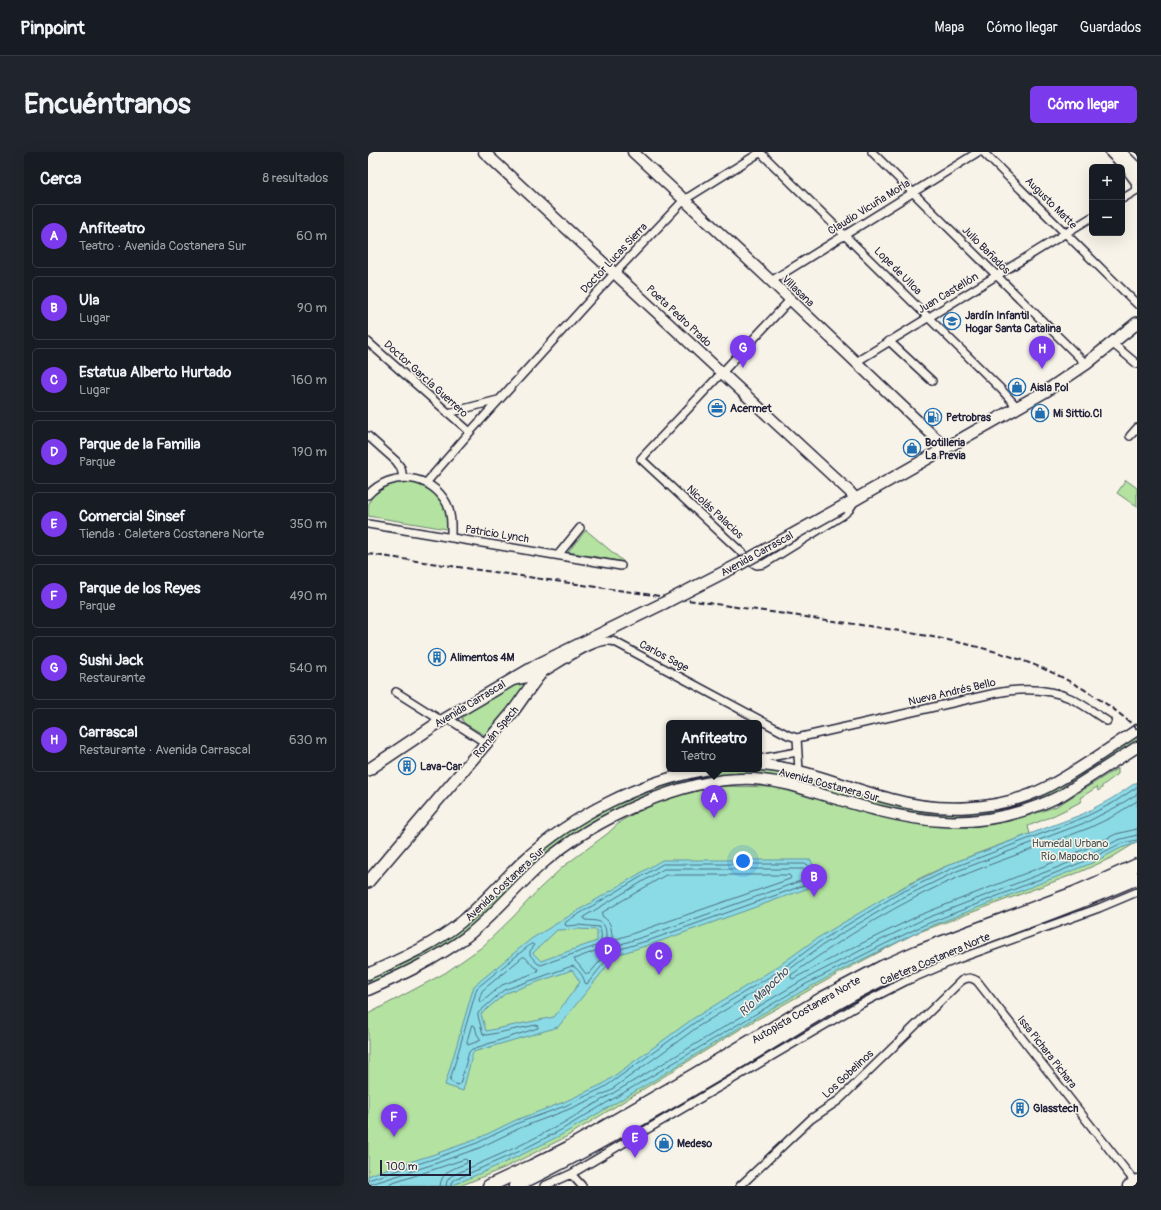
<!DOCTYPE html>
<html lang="es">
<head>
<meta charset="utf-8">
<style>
	:root { --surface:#171b24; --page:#20242c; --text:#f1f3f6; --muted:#9ea1a6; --line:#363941; --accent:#7c3aed }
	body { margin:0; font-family:Pangolin,sans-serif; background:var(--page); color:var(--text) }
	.controls { position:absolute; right:12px; top:12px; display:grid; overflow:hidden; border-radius:6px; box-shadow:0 4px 16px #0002 }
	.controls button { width:36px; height:36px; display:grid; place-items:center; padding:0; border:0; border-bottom:1px solid var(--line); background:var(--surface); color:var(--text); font:20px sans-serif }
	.scale { position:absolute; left:12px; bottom:10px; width:91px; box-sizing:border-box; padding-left:4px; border:2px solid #22223b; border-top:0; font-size:11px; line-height:14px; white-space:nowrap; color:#22223b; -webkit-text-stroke:3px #f7f3e8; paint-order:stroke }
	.you { position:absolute; left:375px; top:709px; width:14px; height:14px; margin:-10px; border:3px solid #fff; border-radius:50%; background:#1a73e8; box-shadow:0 0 0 6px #1a73e833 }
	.badge { display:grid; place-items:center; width:26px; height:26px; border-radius:50%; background:var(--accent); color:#fff; font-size:13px; font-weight:700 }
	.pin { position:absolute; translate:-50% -33px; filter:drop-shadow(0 1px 2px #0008) }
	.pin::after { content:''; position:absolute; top:21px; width:14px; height:12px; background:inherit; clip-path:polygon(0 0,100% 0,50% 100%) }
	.popup { position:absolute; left:298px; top:568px; width:96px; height:52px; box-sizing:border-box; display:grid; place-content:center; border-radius:6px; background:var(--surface); filter:drop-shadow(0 1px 3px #0005); font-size:13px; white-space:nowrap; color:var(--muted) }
	.popup b { font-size:15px; color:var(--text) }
	.popup::after { content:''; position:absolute; left:50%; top:100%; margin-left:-8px; border:8px solid transparent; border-top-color:var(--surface) }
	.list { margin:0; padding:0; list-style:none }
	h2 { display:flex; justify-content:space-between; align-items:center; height:52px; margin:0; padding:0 16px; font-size:17px }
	h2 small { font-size:13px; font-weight:400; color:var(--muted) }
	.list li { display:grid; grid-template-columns:26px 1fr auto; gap:12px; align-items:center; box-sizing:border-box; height:64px; margin:0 8px 8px; padding:0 8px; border:1px solid var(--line); border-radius:6px }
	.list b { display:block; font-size:15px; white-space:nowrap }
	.list p { margin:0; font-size:13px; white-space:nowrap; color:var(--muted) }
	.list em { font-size:13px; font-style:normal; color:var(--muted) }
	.map { position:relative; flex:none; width:769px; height:1034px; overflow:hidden; border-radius:6px }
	header { display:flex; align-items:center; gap:24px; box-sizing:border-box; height:56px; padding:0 20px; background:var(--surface); border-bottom:1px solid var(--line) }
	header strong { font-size:19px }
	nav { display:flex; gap:22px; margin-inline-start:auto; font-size:14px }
	.intro { display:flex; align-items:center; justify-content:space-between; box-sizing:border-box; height:96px; padding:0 24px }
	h1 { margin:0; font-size:28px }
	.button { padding:10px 18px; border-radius:6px; background:var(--accent); color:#fff; font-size:14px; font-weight:700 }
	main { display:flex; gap:24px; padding:0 24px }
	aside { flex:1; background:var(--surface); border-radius:6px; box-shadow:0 4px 16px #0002 }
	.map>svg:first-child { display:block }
</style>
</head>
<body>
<header>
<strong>Pinpoint</strong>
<nav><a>Mapa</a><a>Cómo llegar</a><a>Guardados</a></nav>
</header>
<div class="intro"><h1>Encuéntranos</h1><a class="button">Cómo llegar</a></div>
<main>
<aside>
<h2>Cerca<small>8 resultados</small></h2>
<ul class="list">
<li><span class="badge">A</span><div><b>Anfiteatro</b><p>Teatro · Avenida Costanera Sur</p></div><em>60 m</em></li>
<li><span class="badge">B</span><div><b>Ula</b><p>Lugar</p></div><em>90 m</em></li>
<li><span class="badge">C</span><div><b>Estatua Alberto Hurtado</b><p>Lugar</p></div><em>160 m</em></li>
<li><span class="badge">D</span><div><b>Parque de la Familia</b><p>Parque</p></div><em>190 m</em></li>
<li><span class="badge">E</span><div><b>Comercial Sinsef</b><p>Tienda · Caletera Costanera Norte</p></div><em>350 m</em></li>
<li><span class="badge">F</span><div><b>Parque de los Reyes</b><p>Parque</p></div><em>490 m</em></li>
<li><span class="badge">G</span><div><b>Sushi Jack</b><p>Restaurante</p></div><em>540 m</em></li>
<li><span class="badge">H</span><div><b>Carrascal</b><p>Restaurante · Avenida Carrascal</p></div><em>630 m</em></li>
</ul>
</aside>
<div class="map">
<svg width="769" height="1034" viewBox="0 0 769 1034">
	<rect width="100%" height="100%" fill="#f7f3e8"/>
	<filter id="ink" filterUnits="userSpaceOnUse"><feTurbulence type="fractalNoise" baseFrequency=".025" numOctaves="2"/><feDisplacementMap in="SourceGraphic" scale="8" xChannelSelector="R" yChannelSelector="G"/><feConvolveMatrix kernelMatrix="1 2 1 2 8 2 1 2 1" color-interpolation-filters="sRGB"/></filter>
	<g filter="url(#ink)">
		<path fill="#b4e2a1" stroke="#6b826e" d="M 758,328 L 769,336 L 769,355 L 749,341 Z
			M 31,329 L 48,330 L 67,340 L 75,351 L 80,364 L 80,375 L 79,377 L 0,364 C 0,360 0,355 1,351 C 5,339 19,332 31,329 Z
			M 218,378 L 256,410 L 200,400 Z
			M 154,530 L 156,531 L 155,540 L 118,584 L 96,571 L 94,567 L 94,563 L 107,553 L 111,554 L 129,543 L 130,539 Z
			M 769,581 L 769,591 L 678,648 L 616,665 L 594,666 L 546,663 L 505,653 L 439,632 L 399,623 L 383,622 L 349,624 L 312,633 L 270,647 L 234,665 L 197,688 L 169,711 L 141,739 L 89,787 L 69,800 L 0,833 L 0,825 L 48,802 L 150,716 L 218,664 L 301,628 L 347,617 L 391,617 L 402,616 L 546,654 L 650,650 Z
			M 750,616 L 750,622 L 734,634 L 734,636 L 730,639 L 729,635 L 712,646 L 714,649 C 696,659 679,667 660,674 L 662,682 C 613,700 563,717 518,745 L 769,690 L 743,706 L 712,720 L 546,782 L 479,817 L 379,873 L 198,985 L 136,1016 L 92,1034 L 0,1034 L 0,862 L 77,821 L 114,795 L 145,765 L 172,736 L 196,714 L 239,682 L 253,669 L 285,651 L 346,634 L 414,635 L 505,662 L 552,673 L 592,674 L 656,662 L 657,665 L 689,654 Z"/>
		<path fill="#8bdbe6" stroke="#6191a2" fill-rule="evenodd" d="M 769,630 L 769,691 L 753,696 L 724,711 L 691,724 L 558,776 L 481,814 L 440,836 L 392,863 L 283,930 L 195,982 L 153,1003 L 113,1021 L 83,1034 L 0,1034 L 0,1024 L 15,1018 L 64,1003 L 107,988 L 148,968 L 196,950 L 235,932 L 326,866 L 409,815 L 448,787 L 528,739 L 585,711 L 715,662 L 743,647 Z
			M 294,708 L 443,708 L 452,732 L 287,791 L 248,803 L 190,875 L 105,900 L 95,939 L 77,933 L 106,834 L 163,787 ZM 210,777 L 229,778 L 229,789 L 173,809 L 165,801 L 189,778 ZM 204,818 L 212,830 L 186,865 L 118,879 L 113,862 L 138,841 Z"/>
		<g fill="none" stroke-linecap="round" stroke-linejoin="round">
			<path stroke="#4c6c7f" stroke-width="1" d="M 769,649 L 742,666 L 721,676 C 678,693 634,707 591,725 C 531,750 476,786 423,823 L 423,826 L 425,827 L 474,801 L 552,763 L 686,710 L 717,697 L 748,682 L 769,677
				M 295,712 L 439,712 L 440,713 L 446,729 L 445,730 L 285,787 L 246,799 L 219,832 L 217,831 C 216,825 210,816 204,814 L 136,838 L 110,861 L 110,864 L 115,882 L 119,883 L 168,873 L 170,874 L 170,876 L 104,897 L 101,900 L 92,932 L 90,933 L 83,930 L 82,928 L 109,836 L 163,792 L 165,792 L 166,794 L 162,799 L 162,803 L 169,811 L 173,813 L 231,793 C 234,789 234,779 231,775 L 210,773 L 199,774 L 197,773 L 198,770 Z
				M 296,717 L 435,717 L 437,718 L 440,725 L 438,727 L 284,782 L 244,795 L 221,822 L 218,822 L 211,813 L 207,809 L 206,807 L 235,796 C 238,792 238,788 238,783 C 238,768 230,769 217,768 L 216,767 L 216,765 Z
				M 298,723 L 421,723 L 423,725 L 422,727 L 246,788 L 245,787 C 242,776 245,771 234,764 L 234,761 Z
				M 155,805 L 157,805 L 166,815 L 170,817 L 169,820 L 134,833 L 114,850 L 112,850 L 111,848 L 114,839 Z
				M 104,873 L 107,874 L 109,882 L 113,888 L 111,889 L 100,893 L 99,890 Z
				M 0,1028 L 65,1007 L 109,991 L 150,971 L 197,954 L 237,935 L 329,869 L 411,819 L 451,790 L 530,742 L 587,715 L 717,665 L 745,651 L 769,635
				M 0,1033 L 66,1012 L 111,996 L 152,976 L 199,958 L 240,940 L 331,874 L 414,823 L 453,794 L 532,747 L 589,719 L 719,670 L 748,655 L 769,642
				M 16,1034 L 97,1007 L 99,1008 L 99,1011 C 87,1016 73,1019 72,1034
				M 78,1034 L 79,1029 L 83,1024 L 149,995 L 190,974 L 435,828 L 515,787 L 554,768 L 688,716 L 720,703 L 750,688 L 769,683
				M 83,1034 L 83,1031 L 86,1028 L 152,999 L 193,978 L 438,832 L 517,792 L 556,773 L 690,720 L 722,707 L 752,692 L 769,688"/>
			<defs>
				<path id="street" d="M 392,0 L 632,236 L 650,256
					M 504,0 L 718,212
					M 615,0 L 769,152
					M 761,22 L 767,30 L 768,38
					M 754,47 L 769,38
					M 403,129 L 610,0
					M 422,148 L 273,307 L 385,411 L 389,413 L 396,412 L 475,363 L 481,358 L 486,350
					M 521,189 L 564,229
					M 0,190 L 102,280
					M 744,191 L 769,212
					M 488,210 L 724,65
					M 80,261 L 130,248
					M 0,284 L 28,309 L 33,316 L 35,326
					M 762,284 L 769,276
					M 58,331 L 102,280 L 242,126 L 316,48 L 393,0
					M 0,343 C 22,318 63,321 79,352 C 84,363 83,374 83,386
					M 0,372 L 253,414
					M 190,403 L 212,376
					M 147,529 C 154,528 163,526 171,523 C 188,515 228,483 247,490 L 420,583 L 429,586 L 628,541 C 653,536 679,536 702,546 C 715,552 727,561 739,569
					M 28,540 L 74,569
					M 79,566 L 118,591
					M 429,586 L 431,619
					M 391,607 L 429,600
					M 203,1022 L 214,1034
					M 176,1034 L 203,1022 L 489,854 L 538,829 L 587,808 L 731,756 L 769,740
					M 372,1034 L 443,967 L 471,948 L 593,829 C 599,825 603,825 609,829 L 767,1030"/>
				<path id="secondary" d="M 116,0 L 481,339 L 488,347
					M 265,0 L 403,129 L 578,296
					M 753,0 L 769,16
					M 391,613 C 436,615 479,636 523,647 C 573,661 632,659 679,635 C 710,619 740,597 769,578
					M 0,822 C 32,807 65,793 92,771 C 115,752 134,729 155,709 C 206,662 271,630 340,617
					M 0,838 C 34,823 68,807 98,785 C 126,763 148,735 174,712 C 226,667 316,624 386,627 C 398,628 410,630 422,633 C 521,662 594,693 694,643 L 769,595
					M 760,1034 L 769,1028"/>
				<path id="primary" d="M 474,355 L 678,239 L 718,212 L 769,171
					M 0,618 L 67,573 L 171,512 L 296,451
					M 0,730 L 143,562 C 157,544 168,524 185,507"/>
				<path id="highway" d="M 744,0 L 769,24
					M 121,1034 L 164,1014 L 200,996 L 326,923 L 455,846 L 514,815 L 548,800 L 706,741 L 738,727 L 769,713
					M 147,1034 C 226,996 301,951 376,907 C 417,883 456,857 497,836 C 562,802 633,781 701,754 C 724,745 747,736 769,726"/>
			</defs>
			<use href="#street" stroke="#22223b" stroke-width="10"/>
			<use href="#secondary" stroke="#22223b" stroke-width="13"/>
			<use href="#primary" stroke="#22223b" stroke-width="14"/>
			<use href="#highway" stroke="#22223b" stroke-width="15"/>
			<use href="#street" stroke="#f7f3e8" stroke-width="7"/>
			<use href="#secondary" stroke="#f7f3e8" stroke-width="10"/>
			<use href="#primary" stroke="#f7f3e8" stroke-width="11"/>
			<use href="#highway" stroke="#f7f3e8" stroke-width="12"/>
			<path stroke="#22223b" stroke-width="2" stroke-dasharray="6 3" stroke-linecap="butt" d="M 0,402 L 507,475 C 586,488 660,500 728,545 C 743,555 757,565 769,577"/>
			<defs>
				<path id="primary-bridge" d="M 296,451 L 372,412 L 474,355"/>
			</defs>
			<use href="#primary-bridge" stroke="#22223b" stroke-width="14" stroke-linecap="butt"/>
			<use href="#primary-bridge" stroke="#f7f3e8" stroke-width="11"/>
		</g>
	</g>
	<defs>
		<symbol id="school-ring" viewBox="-11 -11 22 22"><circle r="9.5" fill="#f7f3e8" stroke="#1f6fb2" stroke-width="1.5"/><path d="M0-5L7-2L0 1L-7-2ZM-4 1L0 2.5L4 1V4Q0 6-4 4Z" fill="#1f6fb2"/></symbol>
		<symbol id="shop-ring" viewBox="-11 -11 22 22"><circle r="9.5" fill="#f7f3e8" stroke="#1f6fb2" stroke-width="1.5"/><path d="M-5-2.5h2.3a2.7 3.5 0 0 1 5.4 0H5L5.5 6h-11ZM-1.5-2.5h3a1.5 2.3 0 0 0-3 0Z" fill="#1f6fb2"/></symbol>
		<symbol id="office-ring" viewBox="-11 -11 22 22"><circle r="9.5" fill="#f7f3e8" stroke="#1f6fb2" stroke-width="1.5"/><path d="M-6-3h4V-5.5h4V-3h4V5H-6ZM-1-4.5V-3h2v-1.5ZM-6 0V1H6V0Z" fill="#1f6fb2"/></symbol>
		<symbol id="fuel-ring" viewBox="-11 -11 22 22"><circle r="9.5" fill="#f7f3e8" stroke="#1f6fb2" stroke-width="1.5"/><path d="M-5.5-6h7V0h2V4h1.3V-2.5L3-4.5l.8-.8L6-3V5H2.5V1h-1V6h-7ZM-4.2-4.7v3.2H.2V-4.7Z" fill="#1f6fb2"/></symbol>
		<symbol id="building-ring" viewBox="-11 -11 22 22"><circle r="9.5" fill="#f7f3e8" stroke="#1f6fb2" stroke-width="1.5"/><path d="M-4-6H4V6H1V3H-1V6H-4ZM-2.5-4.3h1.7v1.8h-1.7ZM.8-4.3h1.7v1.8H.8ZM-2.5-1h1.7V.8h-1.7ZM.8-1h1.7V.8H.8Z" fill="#1f6fb2"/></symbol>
	</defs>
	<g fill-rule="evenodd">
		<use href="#school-ring" x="574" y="159" width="20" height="20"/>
		<use href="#shop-ring" x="639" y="225" width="20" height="20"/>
		<use href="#office-ring" x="339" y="246" width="20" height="20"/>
		<use href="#shop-ring" x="662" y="251" width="20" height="20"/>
		<use href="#fuel-ring" x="555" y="255" width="20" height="20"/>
		<use href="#shop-ring" x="534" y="286" width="20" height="20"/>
		<use href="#building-ring" x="59" y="495" width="20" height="20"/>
		<use href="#building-ring" x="29" y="604" width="20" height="20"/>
		<use href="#building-ring" x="642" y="946" width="20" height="20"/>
		<use href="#shop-ring" x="286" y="981" width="20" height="20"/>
	</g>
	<g text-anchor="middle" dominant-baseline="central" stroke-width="3" stroke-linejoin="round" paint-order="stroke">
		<g font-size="11" fill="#22223b" stroke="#f7f3e8">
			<text transform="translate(683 51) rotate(45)">Augusto Matte</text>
			<text transform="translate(501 55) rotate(-32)">Claudio Vicuña Morla</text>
			<text transform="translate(618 98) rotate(45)">Julio Bañados</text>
			<text transform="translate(246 106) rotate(-47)">Doctor Lucas Sierra</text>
			<text transform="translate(530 119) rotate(45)">Lope de Ulloa</text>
			<text transform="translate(430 139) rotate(44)">Villasana</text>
			<text transform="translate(580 141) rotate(-31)">Juan Castellón</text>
			<text transform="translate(311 164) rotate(43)">Poeta Pedro Prado</text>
			<text transform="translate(58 227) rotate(42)">Doctor García Guerrero</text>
			<text transform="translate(347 360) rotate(43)">Nicolás Palacios</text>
			<text transform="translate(129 382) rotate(9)">Patricio Lynch</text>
			<text transform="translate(389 402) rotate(-29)">Avenida Carrascal</text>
			<text transform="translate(296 504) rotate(28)">Carlos Sage</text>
			<text transform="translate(584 540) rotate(-13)">Nueva Andrés Bello</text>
			<text transform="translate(102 552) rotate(-31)">Avenida Carrascal</text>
			<text transform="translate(128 580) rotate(-50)">Román Spech</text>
			<text transform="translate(461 633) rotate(15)">Avenida Costanera Sur</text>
			<text transform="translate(137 732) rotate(-43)">Avenida Costanera Sur</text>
			<text transform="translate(567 807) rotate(-23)">Caletera Costanera Norte</text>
			<text transform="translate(438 858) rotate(-30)">Autopista Costanera Norte</text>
			<text transform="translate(679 900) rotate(52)">Issa Pichara Pichara</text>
			<text transform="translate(480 922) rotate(-43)">Los Gobelinos</text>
		</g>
		<g font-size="11" font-weight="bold" fill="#22223b" stroke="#f7f3e8" text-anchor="start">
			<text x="597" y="163">Jardín Infantil<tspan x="597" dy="13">Hogar Santa Catalina</tspan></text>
			<text x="662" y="235">Aisla Pol</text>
			<text x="362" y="256">Acermet</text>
			<text x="685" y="261">Mi Sittio.Cl</text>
			<text x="578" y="265">Petrobras</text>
			<text x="557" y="290">Botilleria<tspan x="557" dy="13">La Previa</tspan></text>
			<text x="82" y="505">Alimentos 4M</text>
			<text x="52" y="614">Lava-Car</text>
			<text x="665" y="956">Glasstech</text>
			<text x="309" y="991">Medeso</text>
		</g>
		<g font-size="11" fill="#465254" stroke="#f7f3e8">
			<text x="702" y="691">Humedal Urbano<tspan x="702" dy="13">Río Mapocho</tspan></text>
		</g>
		<g font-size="12" font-style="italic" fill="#3c5066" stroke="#f7f3e8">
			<text transform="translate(396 840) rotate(-44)">Río Mapocho</text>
		</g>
	</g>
</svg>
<div class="controls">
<button>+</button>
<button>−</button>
</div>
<div class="scale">100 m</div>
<div class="you"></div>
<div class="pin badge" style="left:346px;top:666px">A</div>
<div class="popup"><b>Anfiteatro</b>Teatro</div>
<div class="pin badge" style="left:446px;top:745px">B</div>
<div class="pin badge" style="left:291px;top:823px">C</div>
<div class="pin badge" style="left:240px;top:818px">D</div>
<div class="pin badge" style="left:267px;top:1006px">E</div>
<div class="pin badge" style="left:26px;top:985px">F</div>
<div class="pin badge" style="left:375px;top:216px">G</div>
<div class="pin badge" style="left:674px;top:217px">H</div>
</div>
</main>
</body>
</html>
